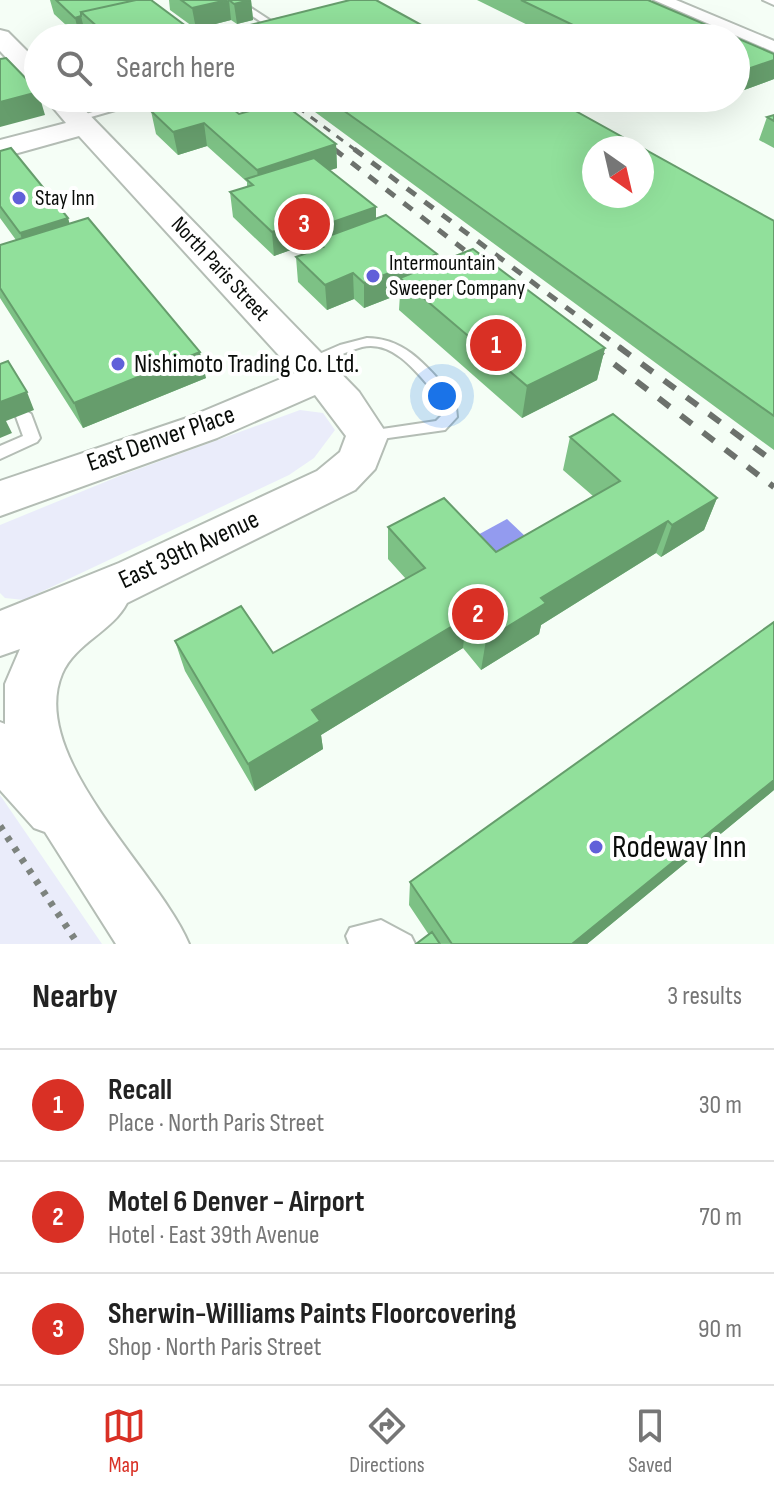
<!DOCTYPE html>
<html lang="en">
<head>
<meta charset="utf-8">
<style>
	:root { --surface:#fff; --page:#f6f6f6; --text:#222; --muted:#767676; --line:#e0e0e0; --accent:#d93025 }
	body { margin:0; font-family:"Sofia Sans Condensed",sans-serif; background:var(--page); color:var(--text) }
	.compass { position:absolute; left:582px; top:136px; width:72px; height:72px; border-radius:50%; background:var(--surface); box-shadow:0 8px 32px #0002; rotate:146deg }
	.you { position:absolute; left:442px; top:396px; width:28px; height:28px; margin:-20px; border:6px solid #fff; border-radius:50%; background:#1a73e8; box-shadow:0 0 0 12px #1a73e833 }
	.badge { display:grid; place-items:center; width:52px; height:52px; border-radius:50%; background:var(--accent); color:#fff; font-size:26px; font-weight:700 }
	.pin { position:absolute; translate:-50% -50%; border:4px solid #fff; box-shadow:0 2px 8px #0006 }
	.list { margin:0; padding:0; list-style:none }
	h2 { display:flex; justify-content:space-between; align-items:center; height:104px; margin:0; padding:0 32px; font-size:34px }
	h2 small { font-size:26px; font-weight:400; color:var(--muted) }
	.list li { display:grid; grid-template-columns:52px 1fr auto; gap:24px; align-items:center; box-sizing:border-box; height:112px; padding:0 32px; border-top:2px solid var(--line) }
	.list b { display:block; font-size:30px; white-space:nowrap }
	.list p { margin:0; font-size:26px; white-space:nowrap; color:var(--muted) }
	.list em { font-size:26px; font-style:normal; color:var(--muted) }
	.icon { flex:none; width:44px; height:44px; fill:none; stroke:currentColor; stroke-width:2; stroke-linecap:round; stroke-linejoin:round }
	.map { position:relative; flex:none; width:774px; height:944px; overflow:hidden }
	.search { position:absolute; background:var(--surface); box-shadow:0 8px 32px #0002; left:24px; right:24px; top:24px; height:88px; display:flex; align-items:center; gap:20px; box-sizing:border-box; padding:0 28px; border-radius:44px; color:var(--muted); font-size:30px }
	.sheet { height:440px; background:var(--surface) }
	nav { display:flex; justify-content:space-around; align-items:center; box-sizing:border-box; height:112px; border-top:2px solid var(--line); background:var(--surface); font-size:22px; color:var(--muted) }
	nav a { display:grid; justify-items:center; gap:4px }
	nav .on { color:var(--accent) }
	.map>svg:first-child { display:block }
</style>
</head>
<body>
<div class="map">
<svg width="774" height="944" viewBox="0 0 774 944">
	<rect width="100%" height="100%" fill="#f5fef6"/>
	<path fill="#eaecfa" d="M 300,410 L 323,413 L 335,430 L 314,458 L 289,475 L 24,600 L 5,598 L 0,593 L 0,525 L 122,475 Z
		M 0,795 L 102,944 L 0,944 Z"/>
	<path fill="#939bef" d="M 507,519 L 526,537 L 493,556 L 474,537 Z"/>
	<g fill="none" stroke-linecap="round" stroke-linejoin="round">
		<defs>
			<path id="lane" d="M 229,0 L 239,0 L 271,21 L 284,18 L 288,21 L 267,26 Z
				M 763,0 L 774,0 L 774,5 Z
				M 38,53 L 38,59 L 21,62 L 16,59 Z
				M 141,98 L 150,100 L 77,121 L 72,118 Z
				M 367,338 C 408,338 430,371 455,398 L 457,417 L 445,430 L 367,441 L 362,440 L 359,436 L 362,432 L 436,421 L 442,415 L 443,403 C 423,381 397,339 362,347 C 343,352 326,363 308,369 L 301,364 L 303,361 L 340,345 Z
				M 23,409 L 31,414 L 40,438 L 37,442 L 0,459 L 0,446 L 23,436 L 15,414 Z
				M 381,920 L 411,936 L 415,944 L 349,944 L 346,936 L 350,928 Z"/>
			<path id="street" d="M 654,0 L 676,0 L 774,41 L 774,52 Z"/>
			<path id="secondary" d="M 0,30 L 8,32 L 38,62 L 38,85 L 29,82 L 0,51 Z
				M 45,98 L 73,98 L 359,392 L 388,436 L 375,469 L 355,490 L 127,603 C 112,632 75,643 62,674 C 27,757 160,873 189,944 L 116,944 L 45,832 L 34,828 L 0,790 L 0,722 L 5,724 L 5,684 L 20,649 L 0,656 L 0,611 L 119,563 L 317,471 L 340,452 L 346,436 L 315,395 L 217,438 L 0,516 L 0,481 L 187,418 L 295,373 L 79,136 L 0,158 L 0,140 L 66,123 Z"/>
		</defs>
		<use href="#lane" stroke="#b4bdb5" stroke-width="4"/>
		<use href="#street" stroke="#b4bdb5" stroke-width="4"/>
		<use href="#secondary" stroke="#b4bdb5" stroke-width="4"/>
		<path stroke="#7d837e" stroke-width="7" stroke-dasharray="5 8" stroke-linecap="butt" d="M 0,826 L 78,944"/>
		<use href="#lane" fill="#fff" fill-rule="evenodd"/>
		<use href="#street" fill="#fff" fill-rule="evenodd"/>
		<use href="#secondary" fill="#fff" fill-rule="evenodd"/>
		<path stroke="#6c716c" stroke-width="3" stroke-dasharray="8 8" stroke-linecap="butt" d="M 266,98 L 291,117
			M 285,98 L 357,151
			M 320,139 L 336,151"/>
		<path stroke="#6c716c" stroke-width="5" stroke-dasharray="11 11" stroke-linecap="butt" d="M 334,149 L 485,266
			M 354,149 L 622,349
			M 587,343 L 594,349"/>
		<path stroke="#6c716c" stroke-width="6" stroke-dasharray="14 14" stroke-linecap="butt" d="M 592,347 L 774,487
			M 619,347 L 774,462"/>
	</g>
	<path fill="#7dc185" d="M 50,0 L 151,0 L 202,38 L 80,38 L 54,14 Z
		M 169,0 L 251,0 L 253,20 L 237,24 L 231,20 L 196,29 L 170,10 Z
		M 477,0 L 648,0 L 774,54 L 774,79 L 736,93 L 736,38 L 554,38 Z
		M 230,30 L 445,38 L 231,38 Z
		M 296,98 L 552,98 L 774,221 L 774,450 Z
		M 674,98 L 723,98 L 695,108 Z
		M 151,111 L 239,114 L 336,144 L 337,168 L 330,170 L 376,207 L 376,218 L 437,254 L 436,264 L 605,348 L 597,380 L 522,418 L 399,310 L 400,294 L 364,308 L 354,299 L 327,310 L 298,282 L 296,257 L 305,253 L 299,247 L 274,256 L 233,217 L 230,192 L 247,187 L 247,182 L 207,146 L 178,155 L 156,134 Z
		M 774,115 L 774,148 L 759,140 L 767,117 Z
		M 0,151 L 68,218 L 69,224 L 206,378 L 83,428 L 0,298 L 0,245 L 16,240 L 0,218 Z
		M 570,437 L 717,498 L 704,530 L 661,557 L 656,553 L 541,625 L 539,634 L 481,670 L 463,648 L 321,735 L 323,749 L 255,791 L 185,671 L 175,641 L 273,653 L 406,579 L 388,559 L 388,527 L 496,552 L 593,496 L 563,470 Z
		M 774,790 L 587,944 L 416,944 L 429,935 L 409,905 L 410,882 Z"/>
	<path fill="#669d6c" d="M 229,0 L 231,20 L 196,29 L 192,8 Z
		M 251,0 L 253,20 L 237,24 L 234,4 Z
		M 81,16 L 86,37 L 80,38 L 75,18 Z
		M 774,60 L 774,79 L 736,93 L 736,73 Z
		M 38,92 L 38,98 L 40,98 L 45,115 L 0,127 L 0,102 Z
		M 157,98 L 175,98 L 158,103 Z
		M 698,98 L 723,98 L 695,108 Z
		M 204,123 L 207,146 L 178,155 L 173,132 Z
		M 336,144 L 337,168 L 260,193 L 257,170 Z
		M 376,207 L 376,231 L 323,247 L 315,241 L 316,253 L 308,256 L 307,231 Z
		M 68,218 L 75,243 L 28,258 L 20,233 Z
		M 297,223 L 299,247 L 274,256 L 272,232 Z
		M 437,254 L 435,279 L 400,278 L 400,294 L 364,308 L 364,283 Z
		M 353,273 L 354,299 L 327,310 L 325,285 Z
		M 605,348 L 597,380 L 522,418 L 527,386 Z
		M 200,352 L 206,378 L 83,428 L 74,403 Z
		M 27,392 L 34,410 L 6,421 L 12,433 L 0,438 L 0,402 Z
		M 717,498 L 704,530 L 661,557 L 672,525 Z
		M 668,521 L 656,553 L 541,625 L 539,634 L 481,670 L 486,640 L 541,598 Z
		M 466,618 L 463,648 L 321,735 L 323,749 L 255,791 L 248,764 L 312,710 Z
		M 774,780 L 774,790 L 587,944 L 572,944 Z"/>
	<path fill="#91e09b" stroke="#669d6c" stroke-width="2" fill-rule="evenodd" d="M 56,0 L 136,0 L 81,12 L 81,16 L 75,18 Z
		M 136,0 L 151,0 L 202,38 L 110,38 L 81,12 Z
		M 181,0 L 227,0 L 192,8 Z
		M 229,0 L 250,0 L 234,4 Z
		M 350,0 L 376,0 L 445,38 L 242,38 L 230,30 Z
		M 521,0 L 648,0 L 774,54 L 774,60 L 736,73 L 736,38 L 600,38 Z
		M 6,58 L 38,91 L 38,92 L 0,102 L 0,59 Z
		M 199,98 L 219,98 L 239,114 L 281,102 L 336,144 L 257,170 L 204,123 L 173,132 L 151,111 Z
		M 326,98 L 552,98 L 774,221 L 774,416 ZM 594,148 L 642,148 L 642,196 L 594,196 Z
		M 774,115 L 774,121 L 767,117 Z
		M 11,148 L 68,218 L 20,233 L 0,206 L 0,151 Z
		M 314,158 L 376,207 L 307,231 L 297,223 L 272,232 L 230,192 L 253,185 L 246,179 Z
		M 386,215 L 437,254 L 364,283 L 353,273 L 325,285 L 296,257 L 323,247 L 315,241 Z
		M 88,218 L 200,352 L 74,403 L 0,288 L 0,245 Z
		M 473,249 L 605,348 L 527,386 L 400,278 Z
		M 8,361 L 27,392 L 0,402 L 0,364 Z
		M 613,414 L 717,498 L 672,525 L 668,521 L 541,598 L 546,603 L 486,640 L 466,618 L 312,710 L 320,721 L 248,764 L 175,641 L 241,606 L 273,653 L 425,568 L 388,527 L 444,498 L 496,552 L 620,481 L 570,437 Z
		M 774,622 L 774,780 L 572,944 L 452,944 L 410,882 Z
		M 432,932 L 440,944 L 416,944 Z"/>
	<g fill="#6160d9" stroke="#fff" stroke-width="3">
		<circle cx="19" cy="198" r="8"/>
		<circle cx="373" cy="276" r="8"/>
		<circle cx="118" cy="364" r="8"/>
		<circle cx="596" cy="847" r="8"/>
	</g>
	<g text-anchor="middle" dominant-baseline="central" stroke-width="8" stroke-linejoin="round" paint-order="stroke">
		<g font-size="22" fill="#0a0d0a" stroke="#fff" text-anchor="start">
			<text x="35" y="198">Stay Inn</text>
			<text x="389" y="263">Intermountain<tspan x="389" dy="25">Sweeper Company</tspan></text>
		</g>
		<g font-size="22" fill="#0a0d0a" stroke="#fff">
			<text transform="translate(220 269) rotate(47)">North Paris Street</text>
		</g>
		<g font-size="26" fill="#0a0d0a" stroke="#fff" text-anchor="start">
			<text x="134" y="364">Nishimoto Trading Co. Ltd.</text>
		</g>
		<g font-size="26" fill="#0a0d0a" stroke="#fff">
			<text transform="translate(161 439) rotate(-19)">East Denver Place</text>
			<text transform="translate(189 550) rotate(-25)">East 39th Avenue</text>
		</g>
		<g font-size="32" fill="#0a0d0a" stroke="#fff" text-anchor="start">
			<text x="612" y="847">Rodeway Inn</text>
		</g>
	</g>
</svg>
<svg class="compass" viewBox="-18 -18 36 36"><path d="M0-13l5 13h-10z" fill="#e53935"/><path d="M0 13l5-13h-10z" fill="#767676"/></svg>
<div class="you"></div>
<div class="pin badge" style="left:496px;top:345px">1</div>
<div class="pin badge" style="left:478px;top:614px">2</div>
<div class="pin badge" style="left:304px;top:224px">3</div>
<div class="search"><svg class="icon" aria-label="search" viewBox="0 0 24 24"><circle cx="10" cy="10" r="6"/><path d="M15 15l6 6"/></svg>Search here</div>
</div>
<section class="sheet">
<h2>Nearby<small>3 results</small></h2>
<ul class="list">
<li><span class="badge">1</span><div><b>Recall</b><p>Place · North Paris Street</p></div><em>30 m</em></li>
<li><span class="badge">2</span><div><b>Motel 6 Denver - Airport</b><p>Hotel · East 39th Avenue</p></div><em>70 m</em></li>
<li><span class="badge">3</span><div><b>Sherwin-Williams Paints Floorcovering</b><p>Shop · North Paris Street</p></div><em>90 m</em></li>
</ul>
</section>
<nav>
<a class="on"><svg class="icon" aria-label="map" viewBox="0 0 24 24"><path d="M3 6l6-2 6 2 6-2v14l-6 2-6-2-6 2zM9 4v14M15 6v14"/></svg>Map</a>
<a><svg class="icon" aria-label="directions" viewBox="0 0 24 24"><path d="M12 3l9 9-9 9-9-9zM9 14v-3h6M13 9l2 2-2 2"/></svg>Directions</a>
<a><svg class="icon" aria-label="saved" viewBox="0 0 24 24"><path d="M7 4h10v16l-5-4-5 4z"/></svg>Saved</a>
</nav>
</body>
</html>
